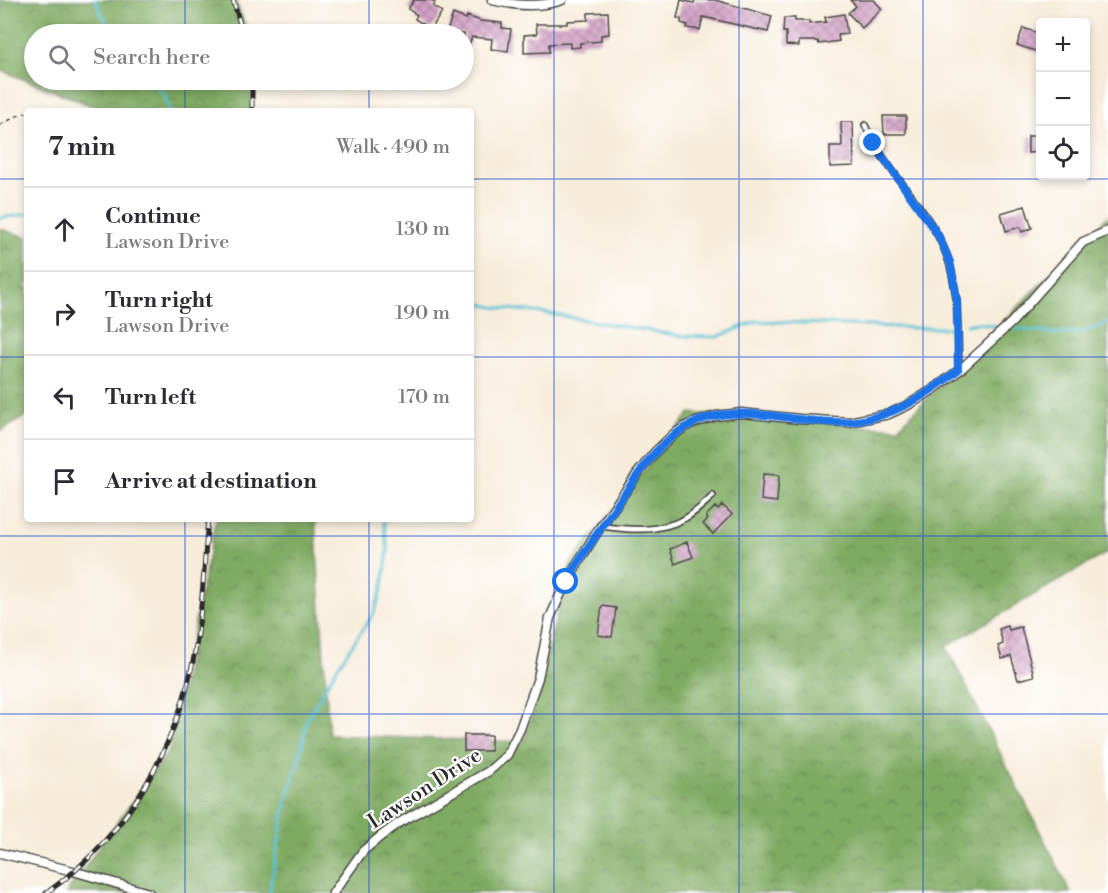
<!DOCTYPE html>
<html lang="en">
<head>
<meta charset="utf-8">
<style>
	:root { --surface:#fff; --page:#f7f7f7; --text:#2b2b33; --muted:#7c7c81; --line:#e1e1e2 }
	body { margin:0; font-family:"Libre Bodoni",serif; background:var(--page); color:var(--text) }
	.controls { position:absolute; right:18px; top:18px; display:grid; overflow:hidden; border-radius:6px; box-shadow:0 3px 9px #0003 }
	.controls button { width:54px; height:54px; display:grid; place-items:center; padding:0; border:0; border-bottom:2px solid var(--line); background:var(--surface); color:var(--text); font:30px sans-serif }
	.stop { position:absolute; width:18px; height:18px; margin:-14px; border:4px solid #1a73e8; border-radius:50%; background:#fff }
	.stop.end { background:#1a73e8; border-color:#fff; box-shadow:0 2px 6px #0008 }
	.list { margin:0; padding:0; list-style:none }
	h2 { display:flex; justify-content:space-between; align-items:center; height:78px; margin:0; padding:0 24px; font-size:26px }
	h2 small { font-size:20px; font-weight:400; color:var(--muted) }
	.list li { display:grid; grid-template-columns:39px 1fr auto; gap:18px; align-items:center; box-sizing:border-box; height:84px; padding:0 24px; border-top:2px solid var(--line) }
	.list b { display:block; font-size:22px; white-space:nowrap }
	.list p { margin:0; font-size:20px; white-space:nowrap; color:var(--muted) }
	.list em { font-size:20px; font-style:normal; color:var(--muted) }
	.icon { flex:none; width:33px; height:33px; fill:none; stroke:currentColor; stroke-width:2; stroke-linecap:round; stroke-linejoin:round }
	.map { position:relative; flex:none; width:1108px; height:893px; overflow:hidden }
	.search { position:absolute; background:var(--surface); box-shadow:0 3px 9px #0003; left:24px; top:24px; width:450px; height:66px; display:flex; align-items:center; gap:15px; box-sizing:border-box; padding:0 21px; border-radius:33px; color:var(--muted); font-size:22px }
	.panel { position:absolute; background:var(--surface); box-shadow:0 3px 9px #0003; left:24px; top:108px; width:450px; height:414px; border-radius:6px }
	.map>svg:first-child { display:block }
</style>
</head>
<body>
<div class="map">
<svg width="1108" height="893" viewBox="0 0 1108 893">
	<defs>
		<pattern id="forest-crowns" width="20" height="18" patternUnits="userSpaceOnUse" patternTransform="scale(1.5)"><rect width="20" height="18" fill="#7faa62"/><path d="M2 6a3 3 0 1 1 6 0M12 15a3 3 0 1 1 6 0" fill="none" stroke="#688b51"/></pattern>
		<pattern id="building-cross-hatch" width="8" height="8" patternUnits="userSpaceOnUse" patternTransform="scale(1.5)"><rect width="8" height="8" fill="#d2a0c6"/><path d="M0 0l8 8M0 8l8-8" fill="none" stroke="#ab83a1"/></pattern>
	</defs>
	<rect width="100%" height="100%" fill="#fff"/>
	<filter id="ink" filterUnits="userSpaceOnUse"><feTurbulence type="fractalNoise" baseFrequency=".0167" numOctaves="2"/><feDisplacementMap in="SourceGraphic" scale="12" xChannelSelector="R" yChannelSelector="G"/><feConvolveMatrix kernelMatrix="1 2 1 2 8 2 1 2 1" color-interpolation-filters="sRGB"/></filter>
	<filter id="wash" filterUnits="userSpaceOnUse"><feTurbulence type="fractalNoise" baseFrequency=".008" numOctaves="4" result="noise"/><feDisplacementMap in="SourceGraphic" scale="24" xChannelSelector="R" yChannelSelector="G"/><feGaussianBlur stdDeviation="1.35" result="paint"/><feColorMatrix in="noise" values="0 0 0 0 0 0 0 0 0 0 0 0 0 0 0 0 0 1.4 0 .05"/><feComposite in="paint" operator="in"/></filter>
	<g filter="url(#wash)">
		<rect width="100%" height="100%" fill="#f7ecda"/>
		<path fill="url(#forest-crowns)" stroke="#556a46" stroke-width="1.5" d="M 0,0 L 235,0 L 249,34 L 34,34 L 34,80 L 251,80 L 252,111 L 105,111 L 0,70 Z
			M 1108,216 L 1108,552 L 946,646 L 1071,893 L 66,893 L 169,751 L 216,519 L 315,519 L 329,735 L 524,742 L 570,564 L 690,413 L 898,428 Z
			M 0,229 L 27,237 L 27,415 L 0,432 Z"/>
		<g fill="none" stroke-linecap="round" stroke-linejoin="round">
			<path stroke="#56c0d2" stroke-width="3" d="M 96,0 L 101,13 L 114,34
				M 150,80 L 165,96 L 170,111
				M 0,218 L 27,214
				M 471,301 L 493,307 L 544,313 L 681,336 L 717,337 L 757,321 L 917,328 L 949,328
				M 966,325 L 977,323 L 996,326
				M 1016,329 C 1051,333 1075,340 1108,322
				M 269,893 L 287,798 L 299,761 L 307,719 L 336,669 L 374,613 L 383,586 L 388,550 L 383,519"/>
		</g>
		<g id="blocks">
			<path fill="url(#building-cross-hatch)" d="M 414,0 L 431,0 L 435,3 L 433,6 L 442,12 L 431,29 L 415,19 L 417,15 L 408,9 Z
				M 681,0 L 694,3 L 695,0 L 715,0 L 772,16 L 768,32 L 703,17 L 700,30 L 687,28 L 688,25 L 681,23 L 681,19 L 677,18 Z
				M 850,0 L 874,0 L 882,9 L 862,28 L 848,13 L 856,6 Z
				M 608,12 L 609,34 L 601,35 L 601,41 L 580,43 L 580,47 L 570,48 L 570,43 L 549,44 L 549,52 L 524,53 L 524,35 L 537,34 L 536,24 L 567,24 L 567,21 L 588,20 L 588,13 Z
				M 453,14 L 466,19 L 467,16 L 481,21 L 502,23 L 502,28 L 511,29 L 508,51 L 491,49 L 492,39 L 472,37 L 464,57 L 464,34 L 446,34 Z
				M 844,14 L 847,34 L 838,35 L 839,41 L 819,44 L 818,41 L 799,41 L 799,46 L 786,45 L 786,32 L 783,32 L 784,18 L 795,18 L 795,21 L 809,21 L 809,24 L 826,22 L 825,17 Z
				M 1023,28 L 1041,34 L 1041,53 L 1017,45 Z
				M 883,116 L 906,116 L 906,134 L 884,134 Z
				M 841,122 L 853,122 L 854,166 L 830,167 L 830,146 L 842,146 Z
				M 1028,136 L 1041,136 L 1041,152 L 1028,153 Z
				M 1025,206 L 1032,228 L 1022,232 L 1020,227 L 1006,231 L 1001,213 Z
				M 763,474 L 779,475 L 777,502 L 761,500 Z
				M 722,505 L 732,514 L 713,534 L 703,524 L 708,519 L 706,516 L 715,507 L 718,510 Z
				M 687,542 L 693,557 L 675,564 L 670,549 Z
				M 602,606 L 616,608 L 612,637 L 598,635 Z
				M 1008,626 L 1009,630 L 1021,627 L 1034,676 L 1018,680 L 1011,656 L 1002,659 L 998,646 L 1003,644 L 999,629 Z
				M 464,735 L 491,735 L 491,751 L 464,751 Z"/>
		</g>
	</g>
	<g filter="url(#ink)">
		<use href="#blocks" fill-opacity="0" stroke="#4a4845" stroke-width="1.5"/>
		<g fill="none" stroke-linecap="round" stroke-linejoin="round">
			<defs>
				<path id="lane" d="M 865,125 C 884,168 917,196 938,236 C 961,277 957,325 959,370
					M 601,526 C 628,530 658,533 684,519 C 694,514 704,504 713,496"/>
				<path id="street" d="M 492,0 C 516,6 539,8 562,0
					M 0,853 L 73,871 L 149,893
					M 333,893 L 363,851 L 381,836 L 399,823 L 489,771 L 507,755 L 520,729 L 538,678 L 550,618 L 566,582 L 597,532 L 638,473 L 655,452 L 674,434 L 690,424 L 716,416 L 741,413 L 800,419 L 849,422 L 889,414 L 910,404 L 934,389 L 961,369 L 1012,322 L 1083,242 L 1108,231"/>
			</defs>
			<use href="#lane" stroke="#4a4845" stroke-width="8"/>
			<use href="#street" stroke="#4a4845" stroke-width="11"/>
			<path stroke="#4a4845" stroke-width="1.5" stroke-dasharray="4.5 4.5" stroke-linecap="butt" d="M 0,125 L 23,113 L 27,113"/>
			<use href="#lane" stroke="#fff" stroke-width="4.5"/>
			<use href="#street" stroke="#fff" stroke-width="8"/>
			<defs>
				<path id="rail" d="M 233,0 L 243,34
					M 252,80 L 252,111
					M 46,893 C 129,836 179,744 196,646 C 203,605 204,561 208,519"/>
			</defs>
			<use href="#rail" stroke="#2b2b2b" stroke-width="5"/>
			<use href="#rail" stroke="#fff" stroke-width="3" stroke-dasharray="9" stroke-linecap="butt"/>
		</g>
	</g>
	<g fill="none" stroke-linecap="round" stroke-linejoin="round" filter="url(#ink)">
		<path stroke="#1a73e8" stroke-width="8" d="M 566,582 C 583,553 602,527 621,499 C 641,471 657,443 688,426 C 737,398 796,426 849,422 C 892,418 926,396 958,370 L 957,299 L 950,262 L 938,235 L 873,143"/>
	</g>
	<path fill="none" stroke="#1d4ed8" stroke-width="1.5" stroke-opacity="0.55" d="M 185,0 L 185,34M 369,0 L 369,34M 554,0 L 554,893M 739,0 L 739,893M 923,0 L 923,893M 185,80 L 185,111M 369,80 L 369,111M 0,179 L 27,179M 471,179 L 1108,179M 0,357 L 27,357M 471,357 L 1108,357M 185,519 L 185,893M 369,519 L 369,893M 0,536 L 1108,536M 0,714 L 1108,714"/>
	<g text-anchor="middle" dominant-baseline="central" stroke-width="4.5" stroke-linejoin="round" paint-order="stroke">
		<g font-size="21" fill="#2b2b2b" stroke="#fff">
			<text transform="translate(425 789) rotate(-33)">Lawson Drive</text>
		</g>
	</g>
</svg>
<div class="controls">
<button>+</button>
<button>−</button>
<button><svg class="icon" aria-label="locate" viewBox="0 0 24 24"><circle cx="12" cy="12" r="6"/><path d="M12 2v4M12 18v4M2 12h4M18 12h4"/></svg></button>
</div>
<div class="stop" style="left:566px;top:582px"></div>
<div class="stop end" style="left:873px;top:143px"></div>
<div class="search"><svg class="icon" aria-label="search" viewBox="0 0 24 24"><circle cx="10" cy="10" r="6"/><path d="M15 15l6 6"/></svg>Search here</div>
<section class="panel">
<h2>7 min<small>Walk · 490 m</small></h2>
<ul class="list">
<li><svg class="icon" aria-label="ahead" viewBox="0 0 24 24"><path d="M12 20V5M6 11l6-6 6 6"/></svg><div><b>Continue</b><p>Lawson Drive</p></div><em>130 m</em></li>
<li><svg class="icon" aria-label="right" viewBox="0 0 24 24"><path d="M7 20v-9h11M14 6l5 5-5 5"/></svg><div><b>Turn right</b><p>Lawson Drive</p></div><em>190 m</em></li>
<li><svg class="icon" aria-label="left" viewBox="0 0 24 24"><path d="M17 20v-9H6M10 6l-5 5 5 5"/></svg><div><b>Turn left</b></div><em>170 m</em></li>
<li><svg class="icon" aria-label="arrive" viewBox="0 0 24 24"><path d="M6 21V4h12l-3 4 3 4H6"/></svg><div><b>Arrive at destination</b></div></li>
</ul>
</section>
</div>
</body>
</html>
